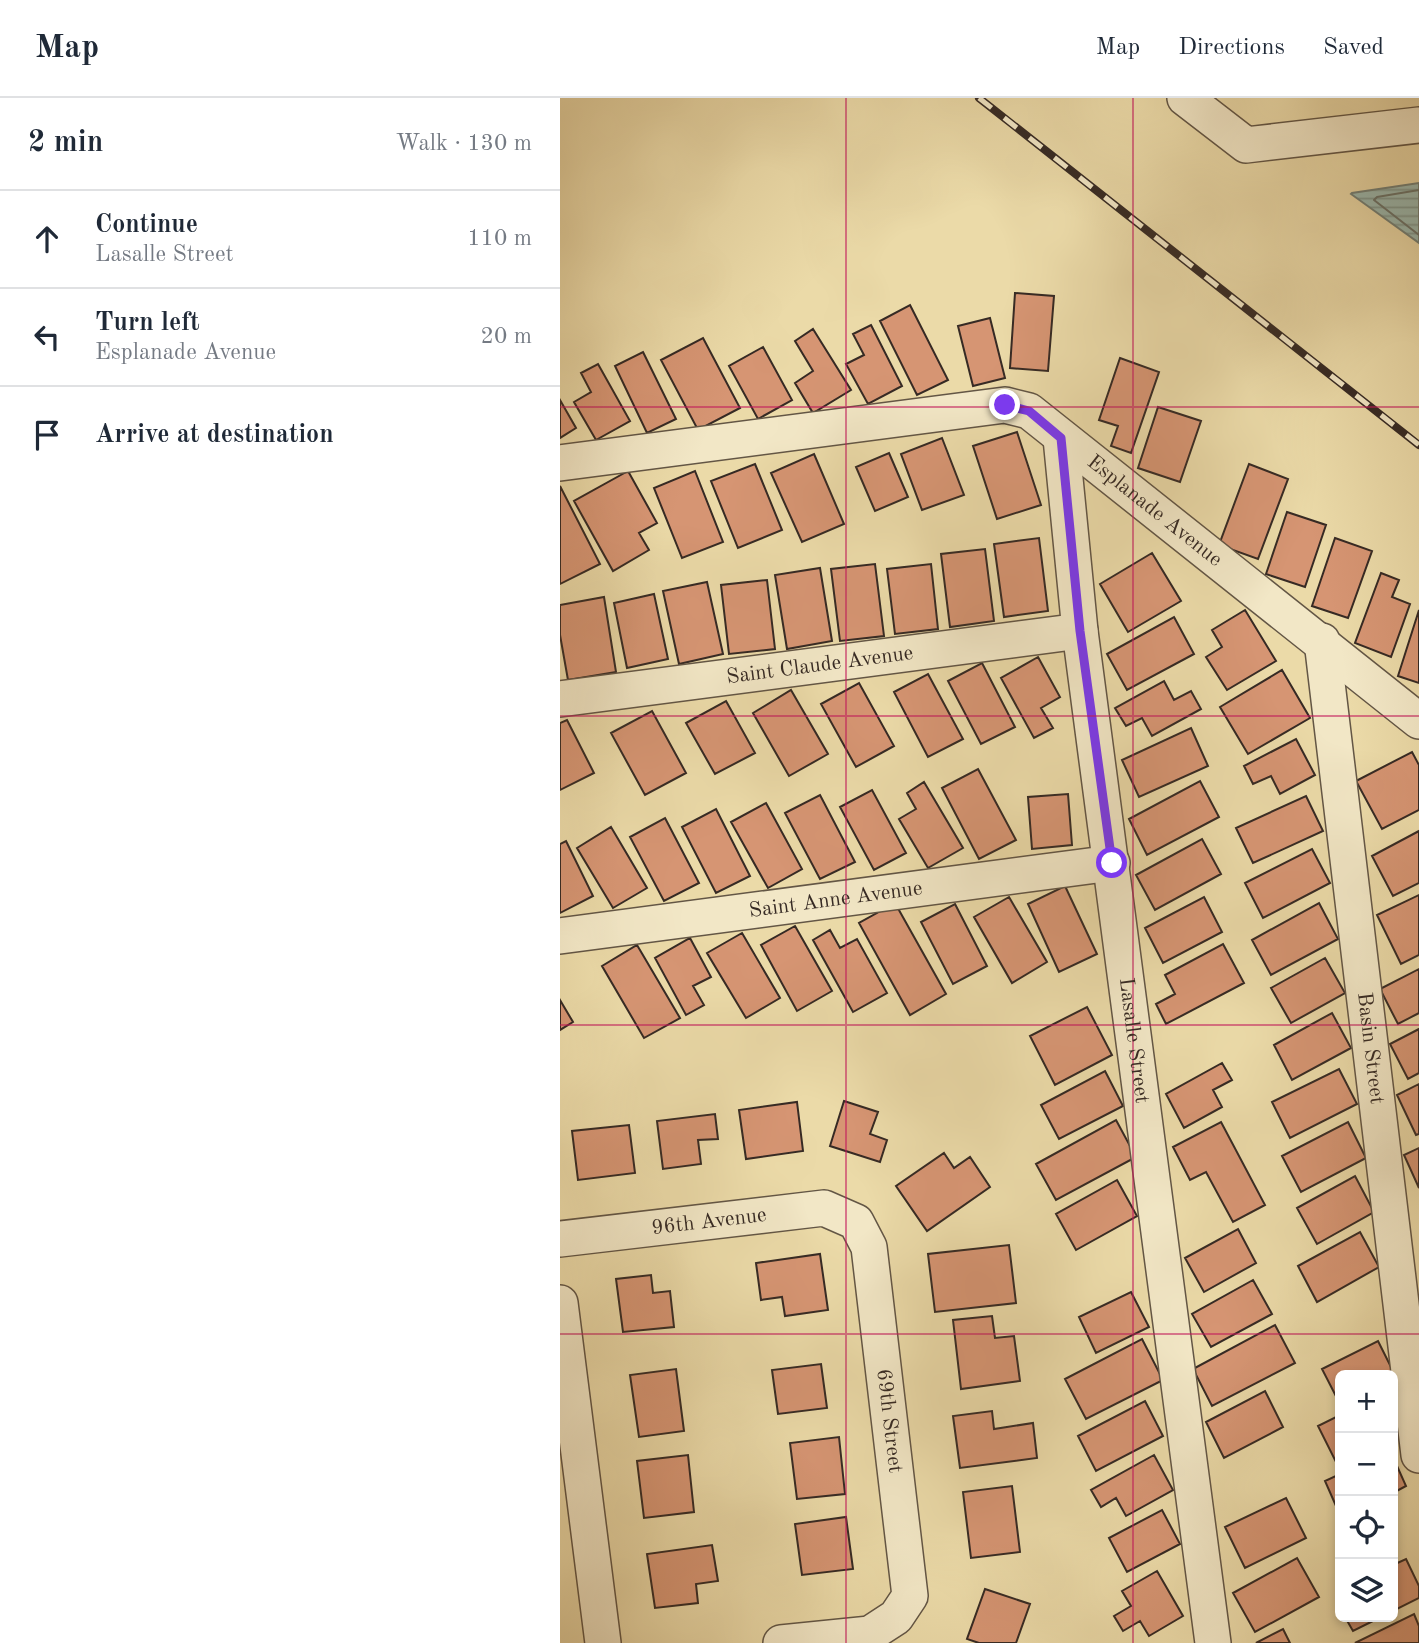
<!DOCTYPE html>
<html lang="en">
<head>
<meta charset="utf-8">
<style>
	:root { --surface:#fff; --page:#f6f6f7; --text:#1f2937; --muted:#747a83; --line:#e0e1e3 }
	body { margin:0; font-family:"Old Standard TT",serif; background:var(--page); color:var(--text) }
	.controls { position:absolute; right:21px; bottom:21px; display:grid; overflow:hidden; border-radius:10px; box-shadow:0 4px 10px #0003 }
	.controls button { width:63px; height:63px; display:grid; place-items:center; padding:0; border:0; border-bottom:2px solid var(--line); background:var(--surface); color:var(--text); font:35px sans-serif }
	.stop { position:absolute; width:21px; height:21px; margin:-16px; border:5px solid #7c3aed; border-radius:50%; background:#fff }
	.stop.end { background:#7c3aed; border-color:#fff; box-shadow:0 2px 7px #0008 }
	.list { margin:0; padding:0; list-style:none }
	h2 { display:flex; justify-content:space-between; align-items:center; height:91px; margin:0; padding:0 28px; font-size:30px }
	h2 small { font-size:23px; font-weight:400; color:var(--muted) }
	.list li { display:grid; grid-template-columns:46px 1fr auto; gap:21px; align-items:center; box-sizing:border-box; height:98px; padding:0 28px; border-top:2px solid var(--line) }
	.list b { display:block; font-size:26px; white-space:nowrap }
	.list p { margin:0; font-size:23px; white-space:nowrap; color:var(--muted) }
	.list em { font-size:23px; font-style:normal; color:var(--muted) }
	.icon { flex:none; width:38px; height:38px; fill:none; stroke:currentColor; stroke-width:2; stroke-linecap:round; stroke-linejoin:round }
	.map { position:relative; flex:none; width:859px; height:1545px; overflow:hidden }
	header { display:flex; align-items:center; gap:42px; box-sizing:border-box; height:98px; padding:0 35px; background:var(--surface); border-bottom:2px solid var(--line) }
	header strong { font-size:33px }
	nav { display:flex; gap:38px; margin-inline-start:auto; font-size:24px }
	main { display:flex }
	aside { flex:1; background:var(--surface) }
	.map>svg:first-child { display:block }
</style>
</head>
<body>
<header>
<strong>Map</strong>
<nav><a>Map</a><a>Directions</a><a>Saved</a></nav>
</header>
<main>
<aside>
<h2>2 min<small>Walk · 130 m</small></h2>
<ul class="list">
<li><svg class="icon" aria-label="ahead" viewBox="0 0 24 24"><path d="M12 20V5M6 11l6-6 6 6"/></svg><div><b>Continue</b><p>Lasalle Street</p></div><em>110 m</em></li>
<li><svg class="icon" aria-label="left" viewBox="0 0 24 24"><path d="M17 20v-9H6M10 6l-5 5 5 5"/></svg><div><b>Turn left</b><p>Esplanade Avenue</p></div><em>20 m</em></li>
<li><svg class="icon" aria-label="arrive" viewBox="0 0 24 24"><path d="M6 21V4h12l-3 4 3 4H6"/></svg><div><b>Arrive at destination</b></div></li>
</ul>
</aside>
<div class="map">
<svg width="859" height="1545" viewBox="0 0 859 1545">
	<defs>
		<pattern id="water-rules" width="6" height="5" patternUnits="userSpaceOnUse" patternTransform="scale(1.75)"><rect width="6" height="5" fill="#9ab9b0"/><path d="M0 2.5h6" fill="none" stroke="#7e978f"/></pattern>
	</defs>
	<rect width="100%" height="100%" fill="#ebdaa8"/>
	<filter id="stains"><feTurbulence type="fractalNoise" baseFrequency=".00286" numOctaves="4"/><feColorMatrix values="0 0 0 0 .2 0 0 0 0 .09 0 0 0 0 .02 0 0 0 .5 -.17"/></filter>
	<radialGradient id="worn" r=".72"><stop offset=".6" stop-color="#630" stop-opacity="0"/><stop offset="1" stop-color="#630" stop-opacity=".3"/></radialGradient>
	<path fill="url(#water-rules)" stroke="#728078" stroke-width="2" d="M 859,85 L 859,145 L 791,96 L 792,95 Z"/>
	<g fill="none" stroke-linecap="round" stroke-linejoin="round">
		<path stroke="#68726a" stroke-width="2" d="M 859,92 L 817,99 L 814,102 L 859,137"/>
	</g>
	<path fill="#d69573" stroke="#362a24" stroke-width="2" d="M 455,195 L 494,198 L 488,273 L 450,270 Z
		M 350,207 L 388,282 L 357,297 L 320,223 Z
		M 430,220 L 445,280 L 413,288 L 398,228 Z
		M 311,227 L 342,288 L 308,306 L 286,266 L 304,257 L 293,236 Z
		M 253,231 L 291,292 L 253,315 L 235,285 L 253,273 L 235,243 Z
		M 143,240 L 180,310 L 138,332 L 101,262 Z
		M 203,249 L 232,302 L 198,321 L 169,268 Z
		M 83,254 L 116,321 L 87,335 L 55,268 Z
		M 560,260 L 599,274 L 571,355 L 551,348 L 558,328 L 539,322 Z
		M 38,266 L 70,323 L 36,342 L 14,304 L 31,294 L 21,275 Z
		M 0,302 L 16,330 L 0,340 Z
		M 598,309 L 641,323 L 620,384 L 578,370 Z
		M 457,334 L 481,407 L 437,421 L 413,348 Z
		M 382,340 L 404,397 L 362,412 L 341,356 Z
		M 329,355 L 348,399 L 315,413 L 296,369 Z
		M 254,356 L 284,426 L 242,444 L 211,375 Z
		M 195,366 L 222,432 L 178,450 L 151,383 Z
		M 689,366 L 728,381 L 698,461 L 659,447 Z
		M 68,373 L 97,425 L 79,435 L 89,452 L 53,473 L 14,403 Z
		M 135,373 L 163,444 L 122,460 L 94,390 Z
		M 0,388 L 40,466 L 0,486 Z
		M 727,414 L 766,427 L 745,489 L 706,476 Z
		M 479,440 L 488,513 L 444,519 L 434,446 Z
		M 775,440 L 812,453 L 788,520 L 752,508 Z
		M 425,451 L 434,523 L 390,529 L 381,456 Z
		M 592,455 L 621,503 L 568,534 L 540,486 Z
		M 315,466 L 324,538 L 280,543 L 271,471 Z
		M 371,466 L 378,531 L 335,536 L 327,471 Z
		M 260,470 L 272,543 L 227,551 L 215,477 Z
		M 821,475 L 839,482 L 832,499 L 850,506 L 831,559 L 795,545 Z
		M 207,482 L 215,551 L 169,556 L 161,487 Z
		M 147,484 L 163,556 L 119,566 L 103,493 Z
		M 94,496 L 108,561 L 67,570 L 54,505 Z
		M 44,499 L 56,574 L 8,582 L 0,537 L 0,507 Z
		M 685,512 L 716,563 L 667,592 L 646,559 L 662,549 L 652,532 Z
		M 859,512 L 859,585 L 838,578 Z
		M 614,519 L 634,556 L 567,592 L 547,556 Z
		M 478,559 L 500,599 L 481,610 L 493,630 L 474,640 L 441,580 Z
		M 422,565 L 455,629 L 421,646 L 388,583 Z
		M 722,572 L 750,620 L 688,656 L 660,609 Z
		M 368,576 L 403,641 L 368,659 L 334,594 Z
		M 604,583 L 614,602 L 631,593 L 641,611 L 592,638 L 582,620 L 566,628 L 555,610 Z
		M 299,585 L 334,648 L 296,669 L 261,606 Z
		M 231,592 L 268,656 L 229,678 L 193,615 Z
		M 166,603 L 195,655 L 155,676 L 126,625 Z
		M 92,613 L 126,675 L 85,697 L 51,635 Z
		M 7,622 L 34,675 L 0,692 L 0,625 Z
		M 631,630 L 648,668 L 579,699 L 562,662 Z
		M 736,641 L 755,677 L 720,696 L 711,678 L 693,686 L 684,668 Z
		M 852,654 L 859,667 L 859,712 L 822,731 L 796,683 Z
		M 418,671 L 456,742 L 419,761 L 382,690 Z
		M 640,683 L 659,719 L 587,757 L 569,721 Z
		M 364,684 L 403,750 L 368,770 L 339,721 L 356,711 L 347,695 Z
		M 312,692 L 346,755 L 314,772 L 280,709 Z
		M 508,696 L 512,747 L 472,751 L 468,699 Z
		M 260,697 L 295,764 L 260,781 L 225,715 Z
		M 746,698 L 763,733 L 693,765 L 676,730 Z
		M 206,705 L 242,771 L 208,790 L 171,724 Z
		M 156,711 L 190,778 L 156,795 L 122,729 Z
		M 105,720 L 139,785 L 104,803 L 70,739 Z
		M 51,729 L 87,790 L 53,810 L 17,750 Z
		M 859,733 L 859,785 L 833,798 L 812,758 Z
		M 642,741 L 661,776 L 595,812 L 576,777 Z
		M 6,743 L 33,798 L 0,815 L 0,746 Z
		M 752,751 L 770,785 L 703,820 L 685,785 Z
		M 505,788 L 537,856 L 499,874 L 468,806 Z
		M 859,797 L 859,857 L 841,866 L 817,817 Z
		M 449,799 L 487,864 L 452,885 L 414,819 Z
		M 644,799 L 662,834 L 603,865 L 585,830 Z
		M 335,805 L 386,896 L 350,917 L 299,825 Z
		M 759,805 L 778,841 L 711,877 L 692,842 Z
		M 395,806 L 427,868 L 393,886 L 361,824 Z
		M 235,828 L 272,893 L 237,913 L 201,847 Z
		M 270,832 L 280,850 L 297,841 L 327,895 L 293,914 L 253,842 Z
		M 182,835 L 220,900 L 186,920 L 147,855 Z
		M 130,840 L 151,879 L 133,888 L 144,907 L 126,917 L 95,860 Z
		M 663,846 L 684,885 L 606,926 L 596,906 L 615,896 L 605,877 Z
		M 77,847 L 120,920 L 84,940 L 42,868 Z
		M 765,860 L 785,895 L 731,925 L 711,890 Z
		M 859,871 L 859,915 L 838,926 L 820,891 Z
		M 0,902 L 13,924 L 0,932 Z
		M 527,909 L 552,957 L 495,987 L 470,938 Z
		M 772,915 L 791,950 L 732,982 L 714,947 Z
		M 859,931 L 859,975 L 848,981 L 830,946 Z
		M 662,965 L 672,982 L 653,992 L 662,1009 L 624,1030 L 606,996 Z
		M 779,971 L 797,1006 L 730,1040 L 712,1004 Z
		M 545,973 L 563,1008 L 499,1041 L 481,1007 Z
		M 859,986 L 859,1036 L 856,1037 L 837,997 Z
		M 284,1003 L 318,1014 L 310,1036 L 327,1042 L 320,1064 L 270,1048 Z
		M 237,1004 L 243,1053 L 186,1061 L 179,1012 Z
		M 155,1016 L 158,1041 L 138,1042 L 141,1066 L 103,1071 L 97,1023 Z
		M 556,1022 L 576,1059 L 496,1102 L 476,1066 Z
		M 661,1024 L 705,1107 L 673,1124 L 646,1074 L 630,1082 L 613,1049 Z
		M 788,1024 L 806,1060 L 741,1094 L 722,1058 Z
		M 69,1027 L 75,1075 L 18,1082 L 12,1033 Z
		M 859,1050 L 859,1090 L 844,1057 Z
		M 384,1055 L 394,1070 L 410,1059 L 430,1089 L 367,1133 L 336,1088 Z
		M 795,1078 L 814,1114 L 757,1146 L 737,1110 Z
		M 557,1082 L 577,1118 L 516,1152 L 496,1116 Z
		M 678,1131 L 696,1165 L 644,1194 L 625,1160 Z
		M 800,1134 L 819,1169 L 757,1204 L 738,1168 Z
		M 449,1147 L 456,1205 L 375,1214 L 368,1156 Z
		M 260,1156 L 268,1212 L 225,1218 L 222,1199 L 201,1202 L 196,1165 Z
		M 91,1177 L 93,1195 L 110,1193 L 114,1229 L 63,1234 L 56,1181 Z
		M 693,1182 L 712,1216 L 651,1249 L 632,1216 Z
		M 571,1194 L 589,1229 L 536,1255 L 519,1219 Z
		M 432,1218 L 435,1240 L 454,1238 L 460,1283 L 401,1291 L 393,1222 Z
		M 715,1227 L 735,1265 L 652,1308 L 633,1271 Z
		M 582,1241 L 603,1282 L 526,1321 L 505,1281 Z
		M 818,1243 L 835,1277 L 780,1277 L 780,1306 L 762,1271 Z
		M 261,1266 L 267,1310 L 218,1316 L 212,1272 Z
		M 116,1271 L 124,1333 L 79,1339 L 70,1277 Z
		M 705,1293 L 723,1329 L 664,1360 L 646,1324 Z
		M 585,1303 L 603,1338 L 536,1373 L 518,1338 Z
		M 432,1313 L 434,1331 L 473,1325 L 477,1360 L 400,1370 L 393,1318 Z
		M 780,1317 L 780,1362 L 776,1364 L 758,1328 Z
		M 279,1339 L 285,1396 L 237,1401 L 230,1345 Z
		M 128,1357 L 134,1414 L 84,1420 L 77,1363 Z
		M 594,1357 L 613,1392 L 566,1418 L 556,1400 L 541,1409 L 531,1392 Z
		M 833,1359 L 846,1388 L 833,1395 Z
		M 780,1376 L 780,1417 L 765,1383 Z
		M 452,1388 L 460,1454 L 411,1460 L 403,1394 Z
		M 726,1400 L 746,1440 L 685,1470 L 665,1429 Z
		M 602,1412 L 620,1446 L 567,1474 L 549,1440 Z
		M 286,1419 L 293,1471 L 242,1477 L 235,1426 Z
		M 152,1447 L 158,1483 L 136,1486 L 138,1505 L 95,1510 L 87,1456 Z
		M 737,1460 L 759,1499 L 695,1534 L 673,1495 Z
		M 846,1461 L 859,1488 L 859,1500 L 833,1513 L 833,1467 Z
		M 597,1473 L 623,1518 L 589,1538 L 580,1523 L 563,1533 L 554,1518 L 571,1508 L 562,1493 Z
		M 425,1491 L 470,1506 L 456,1545 L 419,1545 L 407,1541 Z
		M 854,1516 L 859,1528 L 859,1545 L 795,1545 Z
		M 785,1519 L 821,1519 L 793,1533 Z
		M 723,1531 L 730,1545 L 696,1545 Z"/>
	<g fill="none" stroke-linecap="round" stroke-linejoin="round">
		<defs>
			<g id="minor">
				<path d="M 625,0 L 686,47 L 859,27"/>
				<path id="s1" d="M 501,340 L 520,533 L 653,1545"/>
				<path id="s2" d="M 0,365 L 445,307 L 469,313 L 859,623"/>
				<path id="s3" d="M 762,543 L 859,1357"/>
				<path id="s4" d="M 0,601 L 520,533"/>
				<path id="s5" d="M 0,838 L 552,765"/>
				<path id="s6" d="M 0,1141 L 264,1110 L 296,1124 L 309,1149 L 350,1498 L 336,1519 L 310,1536 L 221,1545"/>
				<path d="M 0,1205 L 43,1545"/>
			</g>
		</defs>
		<use href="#minor" stroke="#635645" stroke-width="38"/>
		<use href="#minor" stroke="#f2e7c6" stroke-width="35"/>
		<defs>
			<path id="rail" d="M 419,0 L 859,347"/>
		</defs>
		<use href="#rail" stroke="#362a24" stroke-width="8"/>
		<use href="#rail" stroke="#f2e7c6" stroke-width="5" stroke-dasharray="16" stroke-linecap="butt"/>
	</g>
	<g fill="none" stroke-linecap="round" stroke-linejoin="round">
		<path stroke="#7c3aed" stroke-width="9" d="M 445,307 L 469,313 L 501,340 L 520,533 L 552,765"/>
	</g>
	<path fill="none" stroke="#c2185b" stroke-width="2" stroke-opacity="0.55" d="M 286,0 L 286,1545M 573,0 L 573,1545M 0,309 L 859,309M 0,618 L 859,618M 0,927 L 859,927M 0,1236 L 859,1236"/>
	<g text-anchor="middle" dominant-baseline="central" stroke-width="5" stroke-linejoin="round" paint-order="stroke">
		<g font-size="21" fill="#362a24" stroke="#f2e7c6">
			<text stroke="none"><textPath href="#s2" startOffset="634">Esplanade Avenue</textPath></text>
			<text stroke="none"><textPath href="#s4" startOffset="262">Saint Claude Avenue</textPath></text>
			<text stroke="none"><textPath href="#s5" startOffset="278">Saint Anne Avenue</textPath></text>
			<text stroke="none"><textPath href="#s1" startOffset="607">Lasalle Street</textPath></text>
			<text stroke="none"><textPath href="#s3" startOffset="410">Basin Street</textPath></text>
			<text stroke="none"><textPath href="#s6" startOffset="150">96th Avenue</textPath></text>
			<text stroke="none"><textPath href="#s6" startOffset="504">69th Street</textPath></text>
		</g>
	</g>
	<rect width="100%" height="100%" filter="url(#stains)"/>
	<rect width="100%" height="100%" fill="url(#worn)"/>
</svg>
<div class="controls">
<button>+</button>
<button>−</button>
<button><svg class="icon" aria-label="locate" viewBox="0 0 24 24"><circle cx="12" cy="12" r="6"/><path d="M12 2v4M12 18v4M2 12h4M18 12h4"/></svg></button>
<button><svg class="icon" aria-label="layers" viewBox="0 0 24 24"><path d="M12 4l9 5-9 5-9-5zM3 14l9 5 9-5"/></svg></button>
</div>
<div class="stop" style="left:552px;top:765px"></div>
<div class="stop end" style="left:445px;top:307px"></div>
</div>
</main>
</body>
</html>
